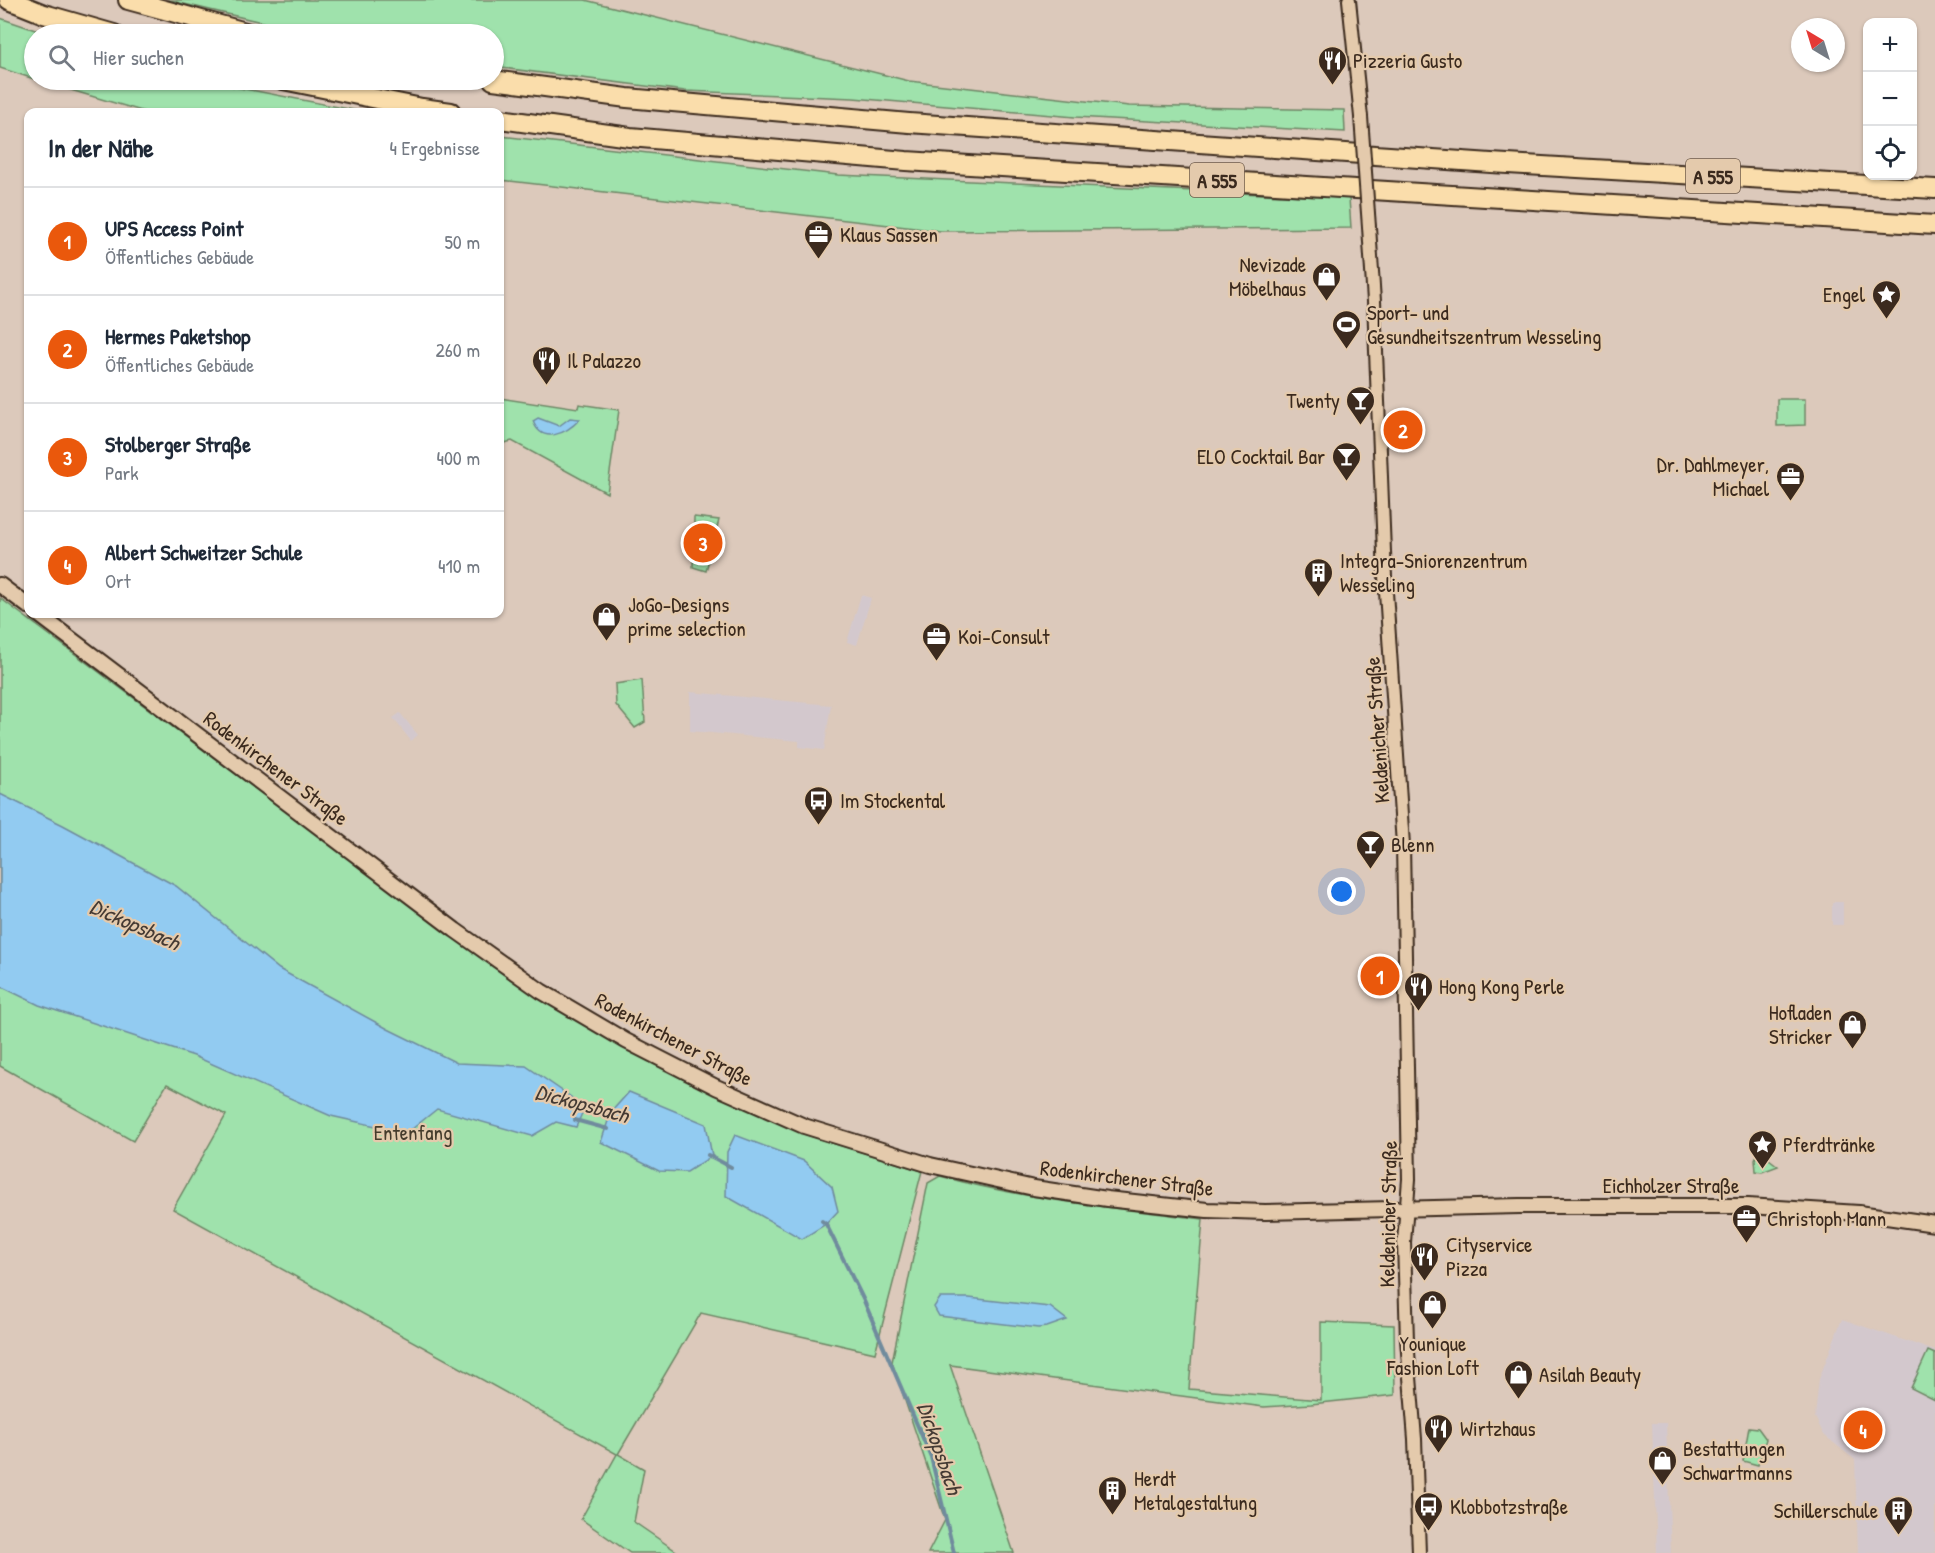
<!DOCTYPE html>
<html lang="de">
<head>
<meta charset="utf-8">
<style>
	:root { --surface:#fff; --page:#f6f6f7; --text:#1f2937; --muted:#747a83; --line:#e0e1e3; --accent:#ea580c }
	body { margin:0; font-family:"Patrick Hand",sans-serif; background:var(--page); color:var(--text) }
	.controls { position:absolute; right:18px; top:18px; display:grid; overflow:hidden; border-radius:12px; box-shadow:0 2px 4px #0004 }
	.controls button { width:54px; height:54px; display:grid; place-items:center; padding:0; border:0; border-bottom:2px solid var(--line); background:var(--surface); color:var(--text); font:30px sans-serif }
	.compass { position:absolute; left:1791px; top:18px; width:54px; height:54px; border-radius:50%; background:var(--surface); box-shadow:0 2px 4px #0004; rotate:322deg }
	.you { position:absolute; left:1342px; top:892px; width:21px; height:21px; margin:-15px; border:4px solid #fff; border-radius:50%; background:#1a73e8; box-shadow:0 0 0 9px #1a73e833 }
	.badge { display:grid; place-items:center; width:39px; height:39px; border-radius:50%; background:var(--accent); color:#fff; font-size:20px; font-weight:700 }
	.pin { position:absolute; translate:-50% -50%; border:3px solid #fff; box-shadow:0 2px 6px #0006 }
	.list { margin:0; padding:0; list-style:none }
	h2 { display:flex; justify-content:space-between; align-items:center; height:78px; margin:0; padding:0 24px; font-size:26px }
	h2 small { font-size:20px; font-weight:400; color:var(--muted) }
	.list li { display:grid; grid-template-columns:39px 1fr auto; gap:18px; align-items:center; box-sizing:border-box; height:108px; padding:0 24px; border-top:2px solid var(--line) }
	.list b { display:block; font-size:22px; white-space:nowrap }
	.list p { margin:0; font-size:20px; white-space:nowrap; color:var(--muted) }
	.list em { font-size:20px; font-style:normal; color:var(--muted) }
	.icon { flex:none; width:33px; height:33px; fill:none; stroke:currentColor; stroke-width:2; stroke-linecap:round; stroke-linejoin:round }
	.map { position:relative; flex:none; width:1935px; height:1553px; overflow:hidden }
	.search { position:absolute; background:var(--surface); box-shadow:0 2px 4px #0004; left:24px; top:24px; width:480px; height:66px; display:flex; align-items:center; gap:15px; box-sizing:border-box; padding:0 21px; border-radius:33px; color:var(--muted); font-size:22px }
	.panel { position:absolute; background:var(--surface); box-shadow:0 2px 4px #0004; left:24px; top:108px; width:480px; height:510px; border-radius:12px }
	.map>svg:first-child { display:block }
</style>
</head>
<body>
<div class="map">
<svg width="1935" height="1553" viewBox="0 0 1935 1553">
	<rect width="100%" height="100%" fill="#dcc9bb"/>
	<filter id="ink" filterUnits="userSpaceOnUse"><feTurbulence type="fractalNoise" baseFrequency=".0167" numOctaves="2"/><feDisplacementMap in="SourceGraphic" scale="12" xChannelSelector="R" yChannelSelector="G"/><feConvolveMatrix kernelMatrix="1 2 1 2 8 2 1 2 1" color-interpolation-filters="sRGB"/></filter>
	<g filter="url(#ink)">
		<path fill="#d3c8cd" d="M 861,595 L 871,598 L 857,645 L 847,642 Z
			M 690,692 L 831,705 L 824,750 L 799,747 L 799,741 L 690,731 Z
			M 400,713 L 418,735 L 411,741 L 393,718 Z
			M 1832,902 L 1843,902 L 1843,925 L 1832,925 Z
			M 1842,1319 L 1935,1351 L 1935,1553 L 1858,1553 L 1855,1460 L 1824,1435 L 1815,1417 L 1819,1379 Z
			M 1652,1423 L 1666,1423 L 1671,1553 L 1657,1553 Z"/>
		<path fill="#9fe2ac" stroke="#6d8665" stroke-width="1.5" d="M 167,0 L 585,0 L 909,81 L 1129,106 L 1344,110 L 1345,132 L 1075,117 L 853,98 L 685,91 L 494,67 L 494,34 L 313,34 Z
			M 0,18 L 47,34 L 34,34 L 34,79 L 0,68 Z
			M 37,80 L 199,80 L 364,112 L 145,112 Z
			M 500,136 L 838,175 L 1349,198 L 1351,228 L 941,231 L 500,180 Z
			M 500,398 L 538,404 L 539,402 L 578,408 L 579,404 L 619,410 L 607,493 L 512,441 L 500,444 Z
			M 1777,399 L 1805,399 L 1805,425 L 1777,426 Z
			M 694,517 L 719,520 L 706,571 L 693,567 Z
			M 0,598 L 483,959 L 626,1049 L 714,1094 L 804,1134 L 922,1171 L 875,1353 L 701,1313 L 618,1454 L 644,1469 L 634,1522 L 679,1553 L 630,1553 L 581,1519 L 617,1454 L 173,1209 L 226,1115 L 167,1084 L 133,1141 L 0,1066 Z
			M 642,680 L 645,722 L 635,728 L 616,705 L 615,684 Z
			M 1757,1155 L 1765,1156 L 1778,1166 L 1762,1172 L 1756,1171 L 1755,1159 Z
			M 940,1176 C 1026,1200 1116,1208 1203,1219 L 1189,1389 L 1321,1400 L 1321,1322 L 1394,1325 L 1395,1395 L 1311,1404 L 1264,1407 L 950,1365 L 1014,1553 L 928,1553 L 945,1520 L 892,1362 L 928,1183 Z
			M 1928,1351 L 1935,1354 L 1935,1400 L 1911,1388 Z
			M 1749,1427 L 1758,1428 L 1766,1439 L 1758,1465 L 1743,1461 Z"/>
		<path fill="#92cbf1" stroke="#6f8b9d" stroke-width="1.5" d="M 538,418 L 559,426 L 570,418 L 580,419 C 566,434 542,445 533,421 Z
			M 0,794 L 63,825 L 176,886 L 279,969 L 388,1029 L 457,1063 L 526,1066 L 571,1097 L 583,1111 L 576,1127 L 556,1122 L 532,1136 L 437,1109 L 407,1133 L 331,1116 L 194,1056 L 39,1005 L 0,986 Z
			M 629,1092 L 706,1124 L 712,1156 L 687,1172 L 659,1171 L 601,1142 L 611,1112 Z
			M 735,1135 L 804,1161 L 832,1187 L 838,1211 L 826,1224 L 802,1239 L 726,1196 L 727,1152 Z
			M 940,1298 L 969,1298 L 1050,1307 L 1067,1320 L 1047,1327 L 1038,1328 L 939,1316 L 934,1307 Z"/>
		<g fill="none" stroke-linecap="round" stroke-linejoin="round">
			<path stroke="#6f8b9d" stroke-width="4" d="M 575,1120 L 608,1129
				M 708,1155 L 731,1167
				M 822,1221 L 826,1224 L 864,1301 L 931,1457 L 954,1553"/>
			<defs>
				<path id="tertiary" d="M 1349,0 L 1361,117
					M 1369,227 L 1374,301 L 1385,577 L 1403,845 L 1409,1179 L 1404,1242 L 1407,1340 L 1415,1439 L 1419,1553"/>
				<path id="secondary" d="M 0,585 L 28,606
					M 38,614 L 455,930 L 541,991 L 626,1041 L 716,1087 L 804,1126 L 930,1165 L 1034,1188 L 1107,1199 L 1207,1210 L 1265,1212 L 1519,1206 L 1748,1206 L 1859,1213 L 1935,1224"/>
				<path id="motorway" d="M 9,0 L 44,14 L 114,34
					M 128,0 L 253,34
					M 283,80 L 422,108 L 451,112
					M 493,80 L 627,98 L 909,123 L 1491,163 L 1935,189
					M 500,119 L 630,137 L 906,161 L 1935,225"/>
			</defs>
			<use href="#tertiary" stroke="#3b2a1e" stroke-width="16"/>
			<use href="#secondary" stroke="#3b2a1e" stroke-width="18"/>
			<use href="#motorway" stroke="#3b2a1e" stroke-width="22"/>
			<use href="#tertiary" stroke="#e4caac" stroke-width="12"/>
			<use href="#secondary" stroke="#e4caac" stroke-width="14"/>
			<use href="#motorway" stroke="#faddab" stroke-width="18"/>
			<defs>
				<path id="tertiary-bridge" d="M 1361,117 L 1369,227"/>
			</defs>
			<use href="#tertiary-bridge" stroke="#3b2a1e" stroke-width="16" stroke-linecap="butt"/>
			<use href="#tertiary-bridge" stroke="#e4caac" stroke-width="12"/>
		</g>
	</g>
	<defs>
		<symbol id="restaurant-pin" viewBox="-11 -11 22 30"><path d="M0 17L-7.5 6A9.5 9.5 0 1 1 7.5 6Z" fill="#3b2a1e" stroke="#e4caac"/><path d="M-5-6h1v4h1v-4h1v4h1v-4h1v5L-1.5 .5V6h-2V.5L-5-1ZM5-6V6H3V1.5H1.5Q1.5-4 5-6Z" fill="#fff"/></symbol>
		<symbol id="office-pin" viewBox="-11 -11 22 30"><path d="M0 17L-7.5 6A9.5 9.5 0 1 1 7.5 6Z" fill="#3b2a1e" stroke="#e4caac"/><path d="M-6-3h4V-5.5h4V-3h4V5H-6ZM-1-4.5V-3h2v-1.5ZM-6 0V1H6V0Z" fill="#fff"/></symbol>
		<symbol id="shop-pin" viewBox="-11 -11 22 30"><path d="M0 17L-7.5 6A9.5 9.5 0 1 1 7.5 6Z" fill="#3b2a1e" stroke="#e4caac"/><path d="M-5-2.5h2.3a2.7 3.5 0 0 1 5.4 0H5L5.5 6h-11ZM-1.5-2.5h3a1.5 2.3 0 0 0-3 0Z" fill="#fff"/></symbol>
		<symbol id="sight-pin" viewBox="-11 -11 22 30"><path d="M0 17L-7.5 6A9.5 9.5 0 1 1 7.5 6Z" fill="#3b2a1e" stroke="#e4caac"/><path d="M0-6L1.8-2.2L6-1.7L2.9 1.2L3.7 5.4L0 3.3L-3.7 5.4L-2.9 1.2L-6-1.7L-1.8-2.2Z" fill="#fff"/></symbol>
		<symbol id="stadium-pin" viewBox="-11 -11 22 30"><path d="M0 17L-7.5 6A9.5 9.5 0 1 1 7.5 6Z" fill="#3b2a1e" stroke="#e4caac"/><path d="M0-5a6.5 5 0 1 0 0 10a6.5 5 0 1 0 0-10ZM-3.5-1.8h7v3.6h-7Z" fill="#fff"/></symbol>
		<symbol id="bar-pin" viewBox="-11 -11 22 30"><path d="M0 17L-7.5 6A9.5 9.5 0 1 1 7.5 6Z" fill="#3b2a1e" stroke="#e4caac"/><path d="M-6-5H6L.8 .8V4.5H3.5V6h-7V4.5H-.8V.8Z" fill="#fff"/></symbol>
		<symbol id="building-pin" viewBox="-11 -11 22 30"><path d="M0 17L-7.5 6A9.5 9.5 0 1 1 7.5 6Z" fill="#3b2a1e" stroke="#e4caac"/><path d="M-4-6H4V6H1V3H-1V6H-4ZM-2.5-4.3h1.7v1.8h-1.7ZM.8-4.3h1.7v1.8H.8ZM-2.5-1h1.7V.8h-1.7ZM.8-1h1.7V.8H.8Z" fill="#fff"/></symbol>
		<symbol id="bus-pin" viewBox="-11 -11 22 30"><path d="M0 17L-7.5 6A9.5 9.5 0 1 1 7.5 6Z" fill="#3b2a1e" stroke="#e4caac"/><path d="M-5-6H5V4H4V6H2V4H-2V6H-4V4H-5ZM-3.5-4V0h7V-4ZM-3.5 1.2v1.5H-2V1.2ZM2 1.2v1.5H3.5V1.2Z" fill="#fff"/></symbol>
	</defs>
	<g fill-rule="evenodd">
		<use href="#restaurant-pin" x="1316" y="44" width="33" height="45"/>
		<use href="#office-pin" x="802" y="218" width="33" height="45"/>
		<use href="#shop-pin" x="1310" y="260" width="33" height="45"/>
		<use href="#sight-pin" x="1870" y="278" width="33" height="45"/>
		<use href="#stadium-pin" x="1330" y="308" width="33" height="45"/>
		<use href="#restaurant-pin" x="530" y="344" width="33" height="45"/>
		<use href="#bar-pin" x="1344" y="384" width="33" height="45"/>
		<use href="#bar-pin" x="1330" y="440" width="33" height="45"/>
		<use href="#office-pin" x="1774" y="460" width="33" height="45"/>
		<use href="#building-pin" x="1302" y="556" width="33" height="45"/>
		<use href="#shop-pin" x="590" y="600" width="33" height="45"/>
		<use href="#office-pin" x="920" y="620" width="33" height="45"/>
		<use href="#bus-pin" x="802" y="784" width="33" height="45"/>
		<use href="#bar-pin" x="1354" y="828" width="33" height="45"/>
		<use href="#restaurant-pin" x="1402" y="970" width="33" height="45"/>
		<use href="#shop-pin" x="1836" y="1008" width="33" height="45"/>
		<use href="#sight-pin" x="1746" y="1128" width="33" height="45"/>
		<use href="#office-pin" x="1730" y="1202" width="33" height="45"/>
		<use href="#restaurant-pin" x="1408" y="1240" width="33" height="45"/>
		<use href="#shop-pin" x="1416" y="1288" width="33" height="45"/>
		<use href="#shop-pin" x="1502" y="1358" width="33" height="45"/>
		<use href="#restaurant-pin" x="1422" y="1412" width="33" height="45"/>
		<use href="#shop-pin" x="1646" y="1444" width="33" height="45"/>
		<use href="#building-pin" x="1096" y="1474" width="33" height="45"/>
		<use href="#bus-pin" x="1412" y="1490" width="33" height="45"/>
		<use href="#building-pin" x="1882" y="1494" width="33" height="45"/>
	</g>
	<g text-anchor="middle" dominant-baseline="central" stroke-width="4.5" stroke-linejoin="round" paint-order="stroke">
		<g fill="#e4caac" stroke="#6e5a49" stroke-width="1.5">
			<rect x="1686" y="159" width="54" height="34" rx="4.5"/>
			<rect x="1190" y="163" width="54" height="34" rx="4.5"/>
		</g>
		<g font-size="20" font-weight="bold" fill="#3b2a1e">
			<text x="1713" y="176">A 555</text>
			<text x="1217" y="180">A 555</text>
		</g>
		<g font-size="21" fill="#3b2a1e" stroke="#e4caac" text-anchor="start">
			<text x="1353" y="60">Pizzeria Gusto</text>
			<text x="840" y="234">Klaus Sassen</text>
			<text x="1306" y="264" text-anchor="end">Nevizade<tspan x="1306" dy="24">Möbelhaus</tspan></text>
			<text x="1865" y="294" text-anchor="end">Engel</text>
			<text x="1367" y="312">Sport- und<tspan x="1367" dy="24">Gesundheitszentrum Wesseling</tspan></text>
			<text x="567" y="360">Il Palazzo</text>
			<text x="1340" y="400" text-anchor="end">Twenty</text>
			<text x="1325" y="456" text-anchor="end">ELO Cocktail Bar</text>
			<text x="1769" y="464" text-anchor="end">Dr. Dahlmeyer,<tspan x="1769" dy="24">Michael</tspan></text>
			<text x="1340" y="560">Integra-Sniorenzentrum<tspan x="1340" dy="24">Wesseling</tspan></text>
			<text x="628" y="604">JoGo-Designs<tspan x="628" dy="24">prime selection</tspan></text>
			<text x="958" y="636">Koi-Consult</text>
			<text x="840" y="800">Im Stockental</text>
			<text x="1391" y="844">Blenn</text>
			<text x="1439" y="986">Hong Kong Perle</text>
			<text x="1832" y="1012" text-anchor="end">Hofladen<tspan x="1832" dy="24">Stricker</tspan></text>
			<text x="1783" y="1144">Pferdtränke</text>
			<text x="1767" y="1218">Christoph Mann</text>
			<text x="1446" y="1244">Cityservice<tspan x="1446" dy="24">Pizza</tspan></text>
			<text x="1433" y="1343" text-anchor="middle">Younique<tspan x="1433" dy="24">Fashion Loft</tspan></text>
			<text x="1539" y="1374">Asilah Beauty</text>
			<text x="1460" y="1428">Wirtzhaus</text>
			<text x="1683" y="1448">Bestattungen<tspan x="1683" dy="24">Schwartmanns</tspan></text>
			<text x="1134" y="1478">Herdt<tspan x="1134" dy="24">Metalgestaltung</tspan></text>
			<text x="1450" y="1506">Klobbotzstraße</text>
			<text x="1878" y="1510" text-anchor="end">Schillerschule</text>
		</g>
		<g font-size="21" fill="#3b2a1e" stroke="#e4caac">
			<text transform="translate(1377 730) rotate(-94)">Keldenicher Straße</text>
			<text transform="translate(276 768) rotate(37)">Rodenkirchener Straße</text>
			<text transform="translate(674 1039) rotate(28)">Rodenkirchener Straße</text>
			<text transform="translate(1127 1178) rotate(7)">Rodenkirchener Straße</text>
			<text x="1671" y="1185">Eichholzer Straße</text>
			<text transform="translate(1388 1214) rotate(-89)">Keldenicher Straße</text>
		</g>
		<g font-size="21" fill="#453c2c" stroke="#e4caac">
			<text x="413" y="1132">Entenfang</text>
		</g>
		<g font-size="22" font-style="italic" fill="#443a33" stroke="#e4caac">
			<text transform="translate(135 924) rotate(24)">Dickopsbach</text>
			<text transform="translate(582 1103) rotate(15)">Dickopsbach</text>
			<text transform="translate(940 1448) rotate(71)">Dickopsbach</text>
		</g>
	</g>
</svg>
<div class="controls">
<button>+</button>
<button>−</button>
<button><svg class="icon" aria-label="locate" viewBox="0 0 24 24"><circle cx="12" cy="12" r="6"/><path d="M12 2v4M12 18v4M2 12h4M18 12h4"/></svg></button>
</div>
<svg class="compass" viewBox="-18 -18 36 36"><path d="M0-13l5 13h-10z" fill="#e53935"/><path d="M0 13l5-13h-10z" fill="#747a83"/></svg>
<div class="you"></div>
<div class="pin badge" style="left:1380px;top:976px">1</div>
<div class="pin badge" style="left:1403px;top:430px">2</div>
<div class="pin badge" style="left:703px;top:543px">3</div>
<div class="pin badge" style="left:1863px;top:1430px">4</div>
<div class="search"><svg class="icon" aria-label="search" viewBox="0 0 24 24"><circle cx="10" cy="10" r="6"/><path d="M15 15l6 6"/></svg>Hier suchen</div>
<section class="panel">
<h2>In der Nähe<small>4 Ergebnisse</small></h2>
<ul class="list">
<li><span class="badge">1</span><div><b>UPS Access Point</b><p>Öffentliches Gebäude</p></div><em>50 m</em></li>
<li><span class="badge">2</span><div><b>Hermes Paketshop</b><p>Öffentliches Gebäude</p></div><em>260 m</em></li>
<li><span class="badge">3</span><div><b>Stolberger Straße</b><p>Park</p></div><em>400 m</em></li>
<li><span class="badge">4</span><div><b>Albert Schweitzer Schule</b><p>Ort</p></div><em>410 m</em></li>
</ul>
</section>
</div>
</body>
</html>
